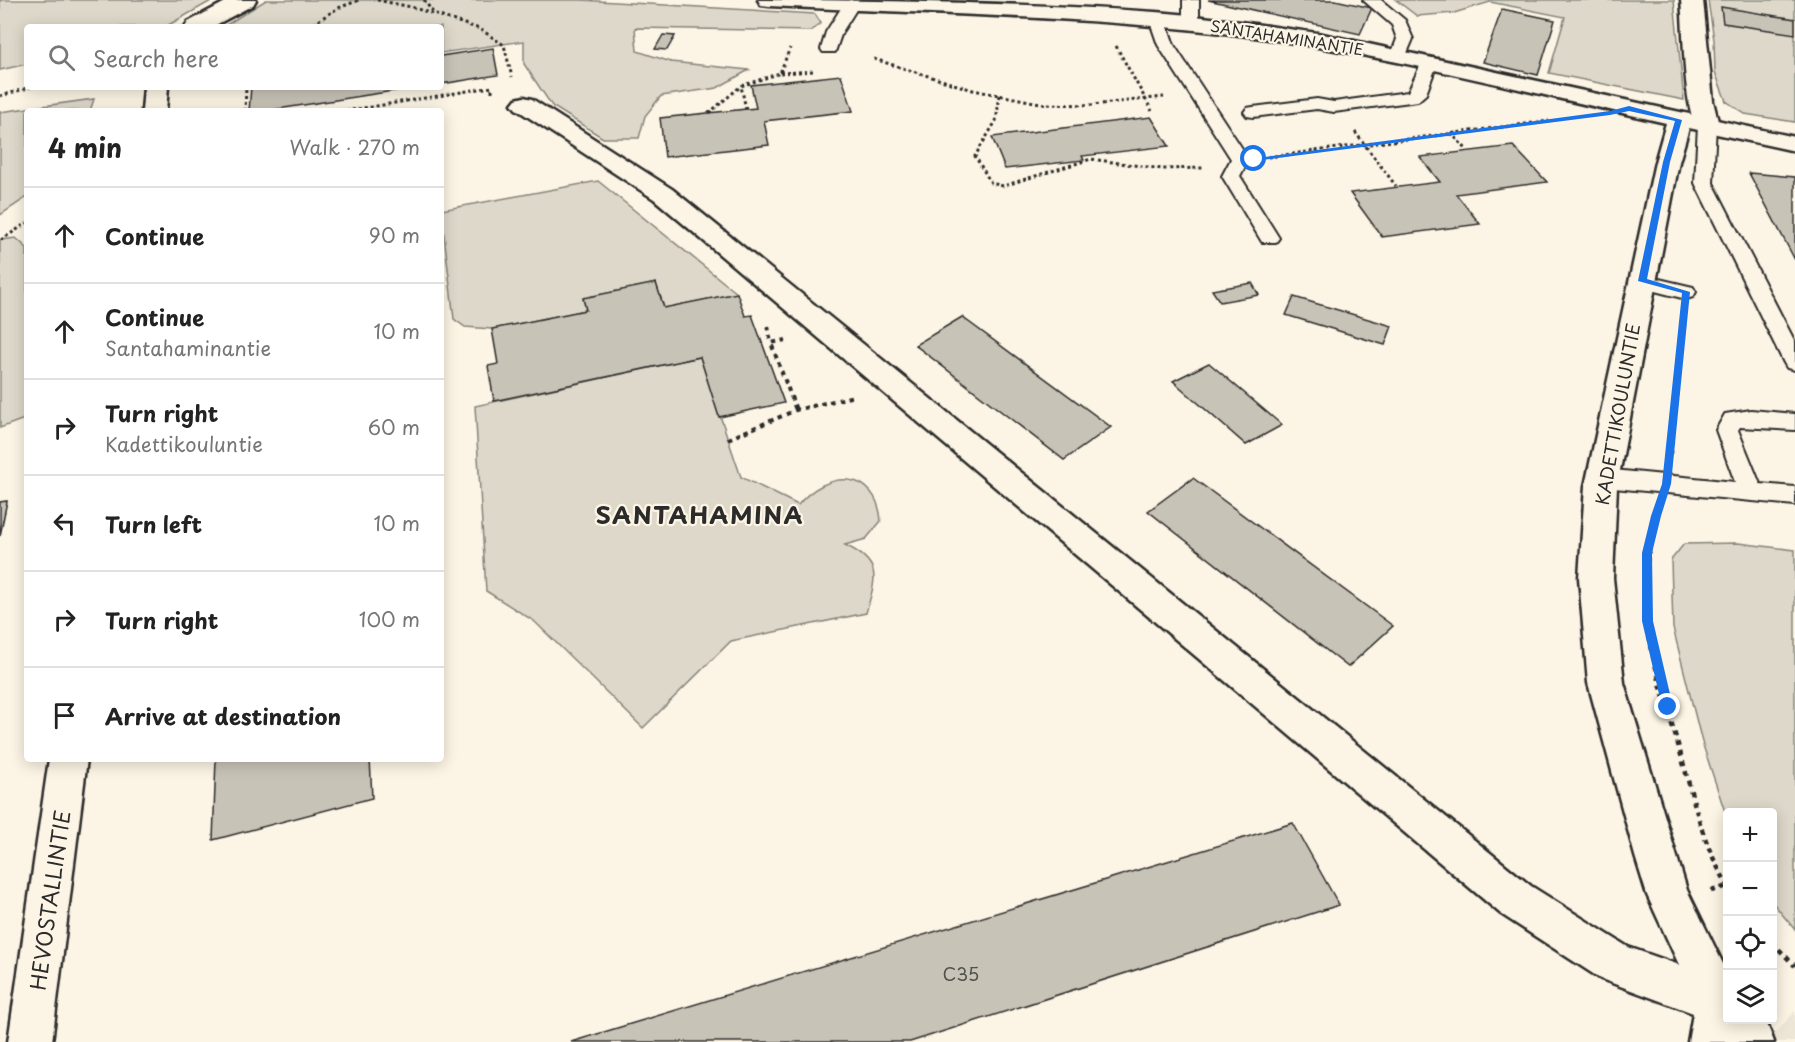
<!DOCTYPE html>
<html lang="en">
<head>
<meta charset="utf-8">
<style>
	:root { --surface:#fff; --page:#f2f2f2; --text:#222; --muted:#767676; --line:#e0e0e0 }
	body { margin:0; font-family:"Playpen Sans",sans-serif; background:var(--page); color:var(--text) }
	.controls { position:absolute; right:18px; bottom:18px; display:grid; overflow:hidden; border-radius:6px; box-shadow:0 3px 15px #0003 }
	.controls button { width:54px; height:54px; display:grid; place-items:center; padding:0; border:0; border-bottom:2px solid var(--line); background:var(--surface); color:var(--text); font:30px sans-serif }
	.stop { position:absolute; width:18px; height:18px; margin:-14px; border:4px solid #1a73e8; border-radius:50%; background:#fff }
	.stop.end { background:#1a73e8; border-color:#fff; box-shadow:0 2px 6px #0008 }
	.list { margin:0; padding:0; list-style:none }
	h2 { display:flex; justify-content:space-between; align-items:center; height:78px; margin:0; padding:0 24px; font-size:26px }
	h2 small { font-size:20px; font-weight:400; color:var(--muted) }
	.list li { display:grid; grid-template-columns:39px 1fr auto; gap:18px; align-items:center; box-sizing:border-box; height:96px; padding:0 24px; border-top:2px solid var(--line) }
	.list b { display:block; font-size:22px; white-space:nowrap }
	.list p { margin:0; font-size:20px; white-space:nowrap; color:var(--muted) }
	.list em { font-size:20px; font-style:normal; color:var(--muted) }
	.icon { flex:none; width:33px; height:33px; fill:none; stroke:currentColor; stroke-width:2; stroke-linecap:round; stroke-linejoin:round }
	.map { position:relative; flex:none; width:1795px; height:1042px; overflow:hidden }
	.search { position:absolute; background:var(--surface); box-shadow:0 3px 15px #0003; left:24px; top:24px; width:420px; height:66px; display:flex; align-items:center; gap:15px; box-sizing:border-box; padding:0 21px; border-radius:6px; color:var(--muted); font-size:22px }
	.panel { position:absolute; background:var(--surface); box-shadow:0 3px 15px #0003; left:24px; top:108px; width:420px; height:654px; border-radius:6px }
	.map>svg:first-child { display:block }
</style>
</head>
<body>
<div class="map">
<svg width="1795" height="1042" viewBox="0 0 1795 1042">
	<rect width="100%" height="100%" fill="#fcf5e5"/>
	<filter id="ink" filterUnits="userSpaceOnUse"><feTurbulence type="fractalNoise" baseFrequency=".0167" numOctaves="2"/><feDisplacementMap in="SourceGraphic" scale="12" xChannelSelector="R" yChannelSelector="G"/><feConvolveMatrix kernelMatrix="1 2 1 2 8 2 1 2 1" color-interpolation-filters="sRGB"/></filter>
	<g filter="url(#ink)">
		<path fill="#ece6d7" d="M 1795,1011 L 1795,1042 L 1768,1042 Z"/>
		<path fill="#ded8ca" stroke="#84827a" stroke-width="1.5" d="M 0,0 L 213,0 L 165,27 L 27,27 L 27,64 L 0,70 Z
			M 266,0 L 581,0 L 815,14 L 821,23 L 811,31 L 635,28 L 637,51 L 671,62 L 749,70 L 717,88 L 661,96 L 645,116 L 639,138 L 603,138 L 552,106 L 524,64 L 524,41 L 441,53 L 441,27 L 223,27 Z
			M 1396,0 L 1674,0 L 1684,100 L 1549,73 L 1565,17 L 1490,2 L 1454,13 L 1417,16 Z
			M 1708,0 L 1795,0 L 1795,122 L 1745,114 L 1726,101 L 1715,72 L 1714,40 Z
			M 94,99 L 90,111 L 27,111 L 27,197 L 0,215 L 0,112 Z
			M 598,181 L 737,293 L 664,308 L 656,283 L 583,298 L 586,310 L 492,329 L 465,327 L 454,319 L 441,210 Z
			M 16,238 L 27,248 L 27,418 L 0,428 L 0,240 Z
			M 700,357 L 741,477 L 798,505 C 826,470 877,468 881,521 L 866,539 L 845,545 C 883,563 876,578 866,613 L 731,641 L 643,728 L 534,621 L 486,591 L 475,406 Z
			M 1738,543 L 1795,550 L 1795,930 L 1773,903 L 1772,812 L 1728,812 L 1727,818 L 1702,742 L 1673,628 L 1671,560 L 1684,544 Z"/>
		<path fill="#c8c3b7" stroke="#2b2b2b" stroke-width="1.5" d="M 1208,0 L 1335,0 L 1372,8 L 1360,34 Z
			M 1721,7 L 1795,19 L 1795,34 L 1723,23 Z
			M 1502,9 L 1555,20 L 1538,75 L 1483,62 Z
			M 663,35 L 675,36 L 667,50 L 655,49 Z
			M 493,48 L 498,75 L 441,84 L 441,56 Z
			M 841,75 L 853,111 L 764,121 L 769,145 L 665,157 L 660,118 L 756,108 L 751,85 Z
			M 251,87 L 419,87 L 265,111 L 249,111 Z
			M 1151,117 L 1169,146 L 1082,156 L 1084,160 L 1005,169 L 992,137 Z
			M 1513,146 L 1547,182 L 1456,194 L 1480,224 L 1382,237 L 1350,193 L 1440,182 L 1420,157 Z
			M 1749,173 L 1795,177 L 1795,260 Z
			M 656,283 L 664,308 L 737,293 L 745,316 L 752,315 L 784,403 L 719,417 L 700,357 L 494,401 L 488,366 L 498,364 L 492,329 L 586,310 L 583,298 Z
			M 1252,283 L 1259,295 L 1220,302 L 1212,290 Z
			M 1294,297 L 1392,326 L 1385,345 L 1286,315 Z
			M 962,317 L 1111,427 L 1064,460 L 915,345 Z
			M 1209,363 L 1282,425 L 1246,445 L 1173,381 Z
			M 1193,478 L 1393,626 L 1348,667 L 1148,511 Z
			M 7,501 L 0,536 L 0,502 Z
			M 216,759 L 370,759 L 372,798 L 213,840 Z
			M 1293,823 L 1339,905 L 910,1042 L 571,1042 Z"/>
		<g fill="none" stroke-linecap="round" stroke-linejoin="round">
			<defs>
				<path id="lane" d="M 851,0 L 859,5 L 842,32 L 835,52 L 823,52 L 821,49 L 826,32 L 845,2 Z
					M 1183,0 L 1199,0 L 1199,22 L 1197,25 L 1185,25 L 1183,22 Z
					M 1363,0 L 1381,0 L 1405,20 L 1413,39 L 1404,60 L 1398,62 L 1390,57 L 1397,39 L 1392,25 Z
					M 1157,14 L 1165,19 L 1174,45 L 1249,159 L 1240,176 L 1279,238 L 1276,242 L 1262,242 L 1222,176 L 1231,159 L 1158,45 L 1149,19 Z
					M 1429,59 L 1437,64 L 1426,94 L 1418,101 L 1334,112 L 1317,109 L 1253,117 L 1247,116 L 1244,112 L 1247,108 L 1253,107 L 1317,99 L 1334,102 L 1408,92 L 1421,64 Z
					M 1707,120 L 1713,121 L 1716,125 L 1713,183 L 1795,342 L 1795,370 L 1787,368 L 1784,363 L 1695,183 L 1698,125 L 1701,121 Z
					M 1642,275 L 1693,287 L 1696,292 L 1693,297 L 1686,299 L 1635,286 L 1632,281 L 1635,276 Z
					M 1751,410 L 1795,414 L 1795,430 L 1740,427 L 1738,430 L 1760,484 L 1795,487 L 1795,505 L 1603,487 L 1595,484 L 1591,478 L 1595,472 L 1603,469 L 1735,482 L 1716,430 L 1725,414 Z"/>
				<path id="street" d="M 1681,0 L 1703,0 L 1713,101 L 1719,125 L 1716,130 L 1707,132 L 1698,130 C 1683,108 1684,30 1681,0 Z
					M 524,97 L 532,99 L 672,189 L 1531,886 L 1628,947 L 1728,982 L 1728,1020 L 1762,1020 L 1768,1026 L 1774,1042 L 1688,1042 L 1693,1013 L 1601,979 L 1501,914 L 654,199 L 516,109 L 512,104 L 516,99 Z"/>
				<path id="secondary" d="M 229,0 L 256,0 L 253,5 L 212,27 L 185,27 L 188,22 Z
					M 758,0 C 891,0 1023,3 1155,12 C 1209,16 1264,26 1318,33 L 1795,137 L 1795,151 L 1689,128 L 1679,162 L 1617,486 L 1613,578 L 1624,683 L 1687,890 L 1728,974 L 1728,1018 L 1717,1022 L 1702,1015 L 1647,895 L 1635,856 L 1588,683 L 1579,578 L 1585,486 L 1655,162 L 1666,123 C 1527,92 1388,55 1247,36 C 1089,16 928,14 769,6 L 761,5 Z
					M 144,87 L 168,87 L 166,111 L 142,111 Z
					M 49,759 L 87,759 L 52,1042 L 8,1042 Z"/>
			</defs>
			<use href="#lane" stroke="#2b2b2b" stroke-width="4"/>
			<use href="#street" stroke="#2b2b2b" stroke-width="5"/>
			<use href="#secondary" stroke="#2b2b2b" stroke-width="5"/>
			<path stroke="#2b2b2b" stroke-width="3" stroke-dasharray="3 3" stroke-linecap="butt" d="M 377,0 L 411,7 L 480,29 L 504,45 L 512,77
				M 424,0 L 434,14
				M 308,27 L 338,8 L 360,0
				M 1116,46 L 1152,111
				M 874,59 L 973,90 L 1045,104 L 1092,105 L 1164,97
				M 780,73 L 815,71
				M 1000,95 L 996,121 L 975,156 L 991,183 L 1003,186 L 1091,159 L 1162,169 L 1204,168
				M 0,96 L 31,87
				M 746,109 L 741,86 L 780,73 L 790,48
				M 245,111 L 246,87
				M 346,111 L 492,87 L 492,92
				M 709,113 L 741,86
				M 1355,132 L 1396,186
				M 1451,133 L 1467,150
				M 1268,157 L 1549,121
				M 1,240 L 27,223"/>
			<path stroke="#2b2b2b" stroke-width="4" stroke-dasharray="4.5 4.5" stroke-linecap="butt" d="M 768,326 L 771,343
				M 786,340 L 771,343 L 796,410
				M 728,439 L 796,410 L 854,396
				M 1670,454 L 1684,321
				M 1646,607 L 1646,568 L 1656,513"/>
			<path stroke="#2b2b2b" stroke-width="4.5" stroke-dasharray="5 5" stroke-linecap="butt" d="M 1646,606 C 1649,656 1667,706 1681,755 C 1694,800 1702,845 1728,885
				M 1711,891 L 1728,886
				M 1772,942 L 1795,966"/>
			<use href="#lane" fill="#fcf5e5" fill-rule="evenodd"/>
			<use href="#street" fill="#fcf5e5" fill-rule="evenodd"/>
			<use href="#secondary" fill="#fcf5e5" fill-rule="evenodd"/>
		</g>
	</g>
	<path fill="#1a73e8" d="M 1629,106 L 1682,120 L 1670,162 L 1647,279 L 1690,292 L 1671,484 L 1661,516 L 1652,553 L 1653,621 L 1673,707 L 1668,712 L 1662,707 L 1642,621 L 1642,553 L 1651,516 L 1662,484 L 1682,293 L 1638,281 L 1663,162 L 1675,121 L 1629,111 L 1610,115 L 1254,161 L 1250,159 L 1610,111 Z"/>
	<g text-anchor="middle" dominant-baseline="central" stroke-width="4.5" stroke-linejoin="round" paint-order="stroke">
		<g font-size="15" fill="#2b2b2b" stroke="#fcf5e5">
			<text transform="translate(1287 37) rotate(9)">SANTAHAMINANTIE</text>
		</g>
		<g font-size="18" fill="#2b2b2b" stroke="#fcf5e5">
			<text transform="translate(1617 414) rotate(-80)">KADETTIKOULUNTIE</text>
		</g>
		<g font-size="18" fill="#52514e">
			<text x="961" y="973">C35</text>
		</g>
		<g font-size="21" fill="#2b2b2b" stroke="#fcf5e5">
			<text transform="translate(49 900) rotate(-82)">HEVOSTALLINTIE</text>
		</g>
		<g font-size="24" font-weight="bold" letter-spacing="1.5" fill="#2b2b2b" stroke="#fcf5e5">
			<text x="700" y="514">SANTAHAMINA</text>
		</g>
	</g>
</svg>
<div class="controls">
<button>+</button>
<button>−</button>
<button><svg class="icon" aria-label="locate" viewBox="0 0 24 24"><circle cx="12" cy="12" r="6"/><path d="M12 2v4M12 18v4M2 12h4M18 12h4"/></svg></button>
<button><svg class="icon" aria-label="layers" viewBox="0 0 24 24"><path d="M12 4l9 5-9 5-9-5zM3 14l9 5 9-5"/></svg></button>
</div>
<div class="stop" style="left:1254px;top:159px"></div>
<div class="stop end" style="left:1668px;top:707px"></div>
<div class="search"><svg class="icon" aria-label="search" viewBox="0 0 24 24"><circle cx="10" cy="10" r="6"/><path d="M15 15l6 6"/></svg>Search here</div>
<section class="panel">
<h2>4 min<small>Walk · 270 m</small></h2>
<ul class="list">
<li><svg class="icon" aria-label="ahead" viewBox="0 0 24 24"><path d="M12 20V5M6 11l6-6 6 6"/></svg><div><b>Continue</b></div><em>90 m</em></li>
<li><svg class="icon" aria-label="ahead" viewBox="0 0 24 24"><path d="M12 20V5M6 11l6-6 6 6"/></svg><div><b>Continue</b><p>Santahaminantie</p></div><em>10 m</em></li>
<li><svg class="icon" aria-label="right" viewBox="0 0 24 24"><path d="M7 20v-9h11M14 6l5 5-5 5"/></svg><div><b>Turn right</b><p>Kadettikouluntie</p></div><em>60 m</em></li>
<li><svg class="icon" aria-label="left" viewBox="0 0 24 24"><path d="M17 20v-9H6M10 6l-5 5 5 5"/></svg><div><b>Turn left</b></div><em>10 m</em></li>
<li><svg class="icon" aria-label="right" viewBox="0 0 24 24"><path d="M7 20v-9h11M14 6l5 5-5 5"/></svg><div><b>Turn right</b></div><em>100 m</em></li>
<li><svg class="icon" aria-label="arrive" viewBox="0 0 24 24"><path d="M6 21V4h12l-3 4 3 4H6"/></svg><div><b>Arrive at destination</b></div></li>
</ul>
</section>
</div>
</body>
</html>
